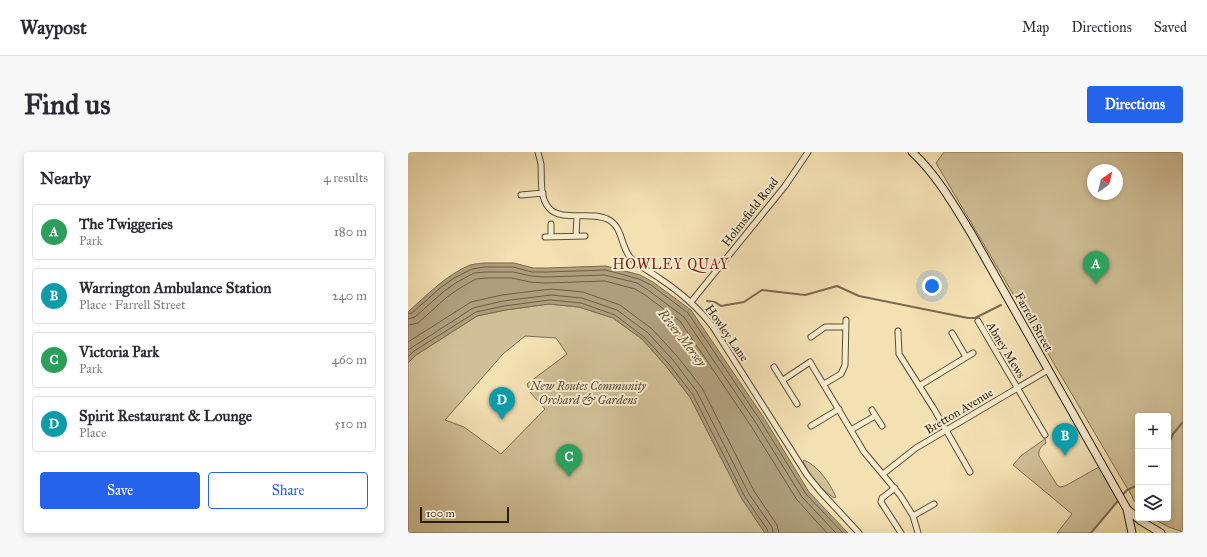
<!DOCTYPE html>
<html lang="en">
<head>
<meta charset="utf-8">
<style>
	:root { --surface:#fff; --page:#f7f7f7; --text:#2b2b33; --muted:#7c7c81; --line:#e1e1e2; --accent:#2563eb }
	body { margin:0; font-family:"IM FELL Great Primer",serif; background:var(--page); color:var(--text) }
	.controls { position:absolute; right:12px; bottom:12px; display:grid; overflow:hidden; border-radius:4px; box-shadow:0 2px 6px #0003 }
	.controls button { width:36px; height:36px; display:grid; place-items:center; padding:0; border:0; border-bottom:1px solid var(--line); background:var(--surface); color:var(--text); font:20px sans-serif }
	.compass { position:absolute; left:679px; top:12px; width:36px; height:36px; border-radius:50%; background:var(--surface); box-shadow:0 2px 6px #0003; rotate:35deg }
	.scale { position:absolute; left:12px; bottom:10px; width:89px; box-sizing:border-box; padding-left:4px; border:2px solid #281d0f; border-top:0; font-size:11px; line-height:14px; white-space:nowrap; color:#281d0f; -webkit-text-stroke:3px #f7ebce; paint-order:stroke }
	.you { position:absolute; left:524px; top:134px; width:14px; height:14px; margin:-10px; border:3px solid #fff; border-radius:50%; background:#1a73e8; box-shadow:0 0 0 6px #1a73e833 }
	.badge { display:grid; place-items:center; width:26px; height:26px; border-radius:50%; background:var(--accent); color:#fff; font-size:13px; font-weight:700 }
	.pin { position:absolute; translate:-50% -33px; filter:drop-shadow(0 1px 2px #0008) }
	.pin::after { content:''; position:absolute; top:21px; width:14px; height:12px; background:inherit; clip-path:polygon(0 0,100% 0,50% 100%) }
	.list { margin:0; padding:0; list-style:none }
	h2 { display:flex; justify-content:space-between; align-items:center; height:52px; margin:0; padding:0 16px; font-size:17px }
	h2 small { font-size:13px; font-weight:400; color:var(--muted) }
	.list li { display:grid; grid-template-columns:26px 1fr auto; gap:12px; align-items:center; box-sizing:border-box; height:56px; margin:0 8px 8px; padding:0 8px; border:1px solid var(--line); border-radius:4px }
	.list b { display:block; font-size:15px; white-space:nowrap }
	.list p { margin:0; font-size:13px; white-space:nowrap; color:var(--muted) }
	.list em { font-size:13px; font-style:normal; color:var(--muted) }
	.actions { display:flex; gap:8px; padding:12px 16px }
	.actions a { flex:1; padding:9px 0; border:1px solid var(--accent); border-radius:4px; text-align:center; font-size:14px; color:var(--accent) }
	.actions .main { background:var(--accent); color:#fff }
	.icon { flex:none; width:22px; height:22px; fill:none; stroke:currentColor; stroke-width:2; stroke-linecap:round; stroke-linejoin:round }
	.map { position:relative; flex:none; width:775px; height:381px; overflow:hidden; border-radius:4px }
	header { display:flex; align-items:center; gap:24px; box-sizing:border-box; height:56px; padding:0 20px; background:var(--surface); border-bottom:1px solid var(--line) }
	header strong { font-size:19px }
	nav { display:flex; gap:22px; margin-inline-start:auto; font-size:14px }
	.intro { display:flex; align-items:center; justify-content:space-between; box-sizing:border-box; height:96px; padding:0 24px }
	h1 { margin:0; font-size:28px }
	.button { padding:10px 18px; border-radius:4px; background:var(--accent); color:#fff; font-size:14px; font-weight:700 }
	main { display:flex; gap:24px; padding:0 24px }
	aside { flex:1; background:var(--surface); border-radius:4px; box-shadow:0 2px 6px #0003 }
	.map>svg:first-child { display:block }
</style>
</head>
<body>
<header>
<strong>Waypost</strong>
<nav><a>Map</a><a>Directions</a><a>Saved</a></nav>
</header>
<div class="intro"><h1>Find us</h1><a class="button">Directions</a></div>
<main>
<aside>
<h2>Nearby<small>4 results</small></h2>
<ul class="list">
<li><span class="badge" style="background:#2e9e5b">A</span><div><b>The Twiggeries</b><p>Park</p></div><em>180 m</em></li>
<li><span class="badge" style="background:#0f9aa8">B</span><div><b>Warrington Ambulance Station</b><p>Place · Farrell Street</p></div><em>240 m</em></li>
<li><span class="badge" style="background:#2e9e5b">C</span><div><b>Victoria Park</b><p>Park</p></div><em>460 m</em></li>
<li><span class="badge" style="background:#0f9aa8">D</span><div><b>Spirit Restaurant &amp; Lounge</b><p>Place</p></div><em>510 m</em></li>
</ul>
<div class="actions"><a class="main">Save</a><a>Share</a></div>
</aside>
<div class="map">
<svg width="775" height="381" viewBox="0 0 775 381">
	<rect width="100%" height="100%" fill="#f3e0b3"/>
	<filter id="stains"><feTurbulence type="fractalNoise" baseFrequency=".005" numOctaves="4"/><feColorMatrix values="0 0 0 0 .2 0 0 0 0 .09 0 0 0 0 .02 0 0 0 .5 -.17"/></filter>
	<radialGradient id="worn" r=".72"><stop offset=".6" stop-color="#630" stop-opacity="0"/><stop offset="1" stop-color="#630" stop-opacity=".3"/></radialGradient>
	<path fill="#d0bf97" stroke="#7c6e53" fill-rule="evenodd" d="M 536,0 L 775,0 L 775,380 L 761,375 L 744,366 L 760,366 L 760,264 L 730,264 L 730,354 L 725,347 L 724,344 L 712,324 L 528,11 ZM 685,18 L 709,18 L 709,42 L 685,42 Z
		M 141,152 L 171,155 L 205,166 L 234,187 L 258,214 L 282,245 L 334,347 L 357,381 L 0,381 L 0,211 L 8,203 L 69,164 L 97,158 ZM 117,184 L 148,186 L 159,202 L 119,232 L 122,240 L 137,257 L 93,302 L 56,275 L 37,268 L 95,202 Z
		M 637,287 L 638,291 C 633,294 630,298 631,304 L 649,333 L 652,335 L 657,334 L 691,315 L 710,349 L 683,381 L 649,381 L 664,362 L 605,313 L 614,303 Z
		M 396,308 C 410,314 422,331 428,345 L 426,346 C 413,337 402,324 395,309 Z"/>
	<path fill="#ae9e7b" stroke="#786a50" d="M 77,111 L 106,111 L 125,116 L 139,116 L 198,114 L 232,123 L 245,130 L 283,158 L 356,266 L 401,340 L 440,381 L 357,381 L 334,347 L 282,245 L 258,214 L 234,187 L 205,166 L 171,155 L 141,152 L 97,158 L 69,164 L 8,203 L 0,211 L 0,160 C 19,143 38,123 62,113 C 67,112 72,111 77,111 Z"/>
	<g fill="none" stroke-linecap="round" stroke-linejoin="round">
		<path stroke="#6b5e45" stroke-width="1" d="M 0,162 L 4,161 L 32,136 L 46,126 L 64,117 L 77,115 L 105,115 L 124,120 L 138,120 L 198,118 L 231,127 L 243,133 L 280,161 L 352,268 L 398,342 L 435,381
			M 0,167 L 7,165 L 35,140 L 49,130 L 66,121 L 78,120 L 105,120 L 123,124 L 138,125 L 197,123 L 229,131 L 240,138 L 276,165 L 348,271 L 394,345 L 428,381
			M 0,173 L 10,171 L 39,145 L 52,136 L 68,127 L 78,126 L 104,126 L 122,130 L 138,131 L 197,129 L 227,137 L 237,143 L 272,169 L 343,274 L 389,348 L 419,381
			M 0,190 L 63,150 L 94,143 L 143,137 L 175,140 L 212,153 L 244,177 L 269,204 L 294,236 L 346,339 L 369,373 L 371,381
			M 0,198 L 65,156 L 95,149 L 143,143 L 174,146 L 209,158 L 240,181 L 265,208 L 289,240 L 341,342 L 364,375 L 365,381
			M 0,205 L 6,199 L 68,160 L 96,154 L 142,148 L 173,151 L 207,163 L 236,185 L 261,212 L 285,243 L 337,345 L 359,377 L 360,381"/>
		<path stroke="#786a50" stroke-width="2" d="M 299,149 L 307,150 L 313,154 L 336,150 L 354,138 L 397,143 L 429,134 L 451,144 L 560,166 L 567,166 L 593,153
			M 760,293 L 765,282 L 775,270
			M 683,381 L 719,338 L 730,333"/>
		<defs>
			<path id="street" d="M 130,0 C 131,4 132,8 133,12 C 134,26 131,45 141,56 C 152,70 184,59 199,67 C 215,74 212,93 222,105 C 230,114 241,119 251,126 C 272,140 290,155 305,175 L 399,323 L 412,339 L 451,381
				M 113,43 L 135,41
				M 143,72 L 143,85
				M 168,84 L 169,64
				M 137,85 L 177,84
				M 283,150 L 377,34 L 400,0
				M 570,169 L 637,283
				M 490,179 L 491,202 L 526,257 L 562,320
				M 544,181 L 558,205
				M 403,185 L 417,175 L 438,175
				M 366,215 L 389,252
				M 375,228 L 402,210 L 456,300 L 492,343 L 505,364 L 510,381
				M 416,232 L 433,222 L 437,213 L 438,168
				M 511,234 L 565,201
				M 464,258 L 474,274
				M 403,274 L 431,257
				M 443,278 L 467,264
				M 475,322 L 508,296 L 640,218
				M 487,336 L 474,346 L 473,350 L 493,381
				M 505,364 L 526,352"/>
			<path id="secondary" d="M 504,0 C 528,22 546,53 563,81 L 719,357 L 724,381
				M 719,357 L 733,369 L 753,381"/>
		</defs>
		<use href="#street" stroke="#5b4e38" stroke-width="7"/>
		<use href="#secondary" stroke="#281d0f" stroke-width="9"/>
		<use href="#street" stroke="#f7ebce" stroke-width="5"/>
		<use href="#secondary" stroke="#f7ebce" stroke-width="7"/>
	</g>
	<g text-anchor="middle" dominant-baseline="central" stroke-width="4" stroke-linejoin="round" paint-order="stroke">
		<g font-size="12" fill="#281d0f" stroke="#f7ebce">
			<text transform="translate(342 60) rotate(-52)">Holmsfield Road</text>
			<text transform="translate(626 170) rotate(61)">Farrell Street</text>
			<text transform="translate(319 181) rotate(55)">Howley Lane</text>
			<text transform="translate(598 198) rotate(59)">Abney Mews</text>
			<text transform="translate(551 259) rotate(-31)">Bretton Avenue</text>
		</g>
		<g font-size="12" font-style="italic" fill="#5a4e38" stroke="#f7ebce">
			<text x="180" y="234">New Routes Community<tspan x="180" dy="14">Orchard &amp; Gardens</tspan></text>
		</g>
		<g font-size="13" font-style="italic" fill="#5e513a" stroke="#f7ebce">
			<text transform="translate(274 186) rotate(52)">River Mersey</text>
		</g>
		<g font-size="14" letter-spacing="1" fill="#7a1f14" stroke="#f7ebce">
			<text x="263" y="112">HOWLEY QUAY</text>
		</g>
	</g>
	<rect width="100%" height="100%" filter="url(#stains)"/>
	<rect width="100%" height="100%" fill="url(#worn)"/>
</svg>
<div class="controls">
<button>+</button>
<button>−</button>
<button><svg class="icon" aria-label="layers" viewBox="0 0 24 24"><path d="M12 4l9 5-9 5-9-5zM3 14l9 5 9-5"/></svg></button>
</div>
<svg class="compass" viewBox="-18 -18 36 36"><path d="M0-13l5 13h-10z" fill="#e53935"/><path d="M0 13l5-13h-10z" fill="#7c7c81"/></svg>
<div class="scale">100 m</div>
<div class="you"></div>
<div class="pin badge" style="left:688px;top:132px;background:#2e9e5b">A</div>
<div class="pin badge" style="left:657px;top:304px;background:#0f9aa8">B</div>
<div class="pin badge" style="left:161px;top:325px;background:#2e9e5b">C</div>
<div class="pin badge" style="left:94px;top:268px;background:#0f9aa8">D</div>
</div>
</main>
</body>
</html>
